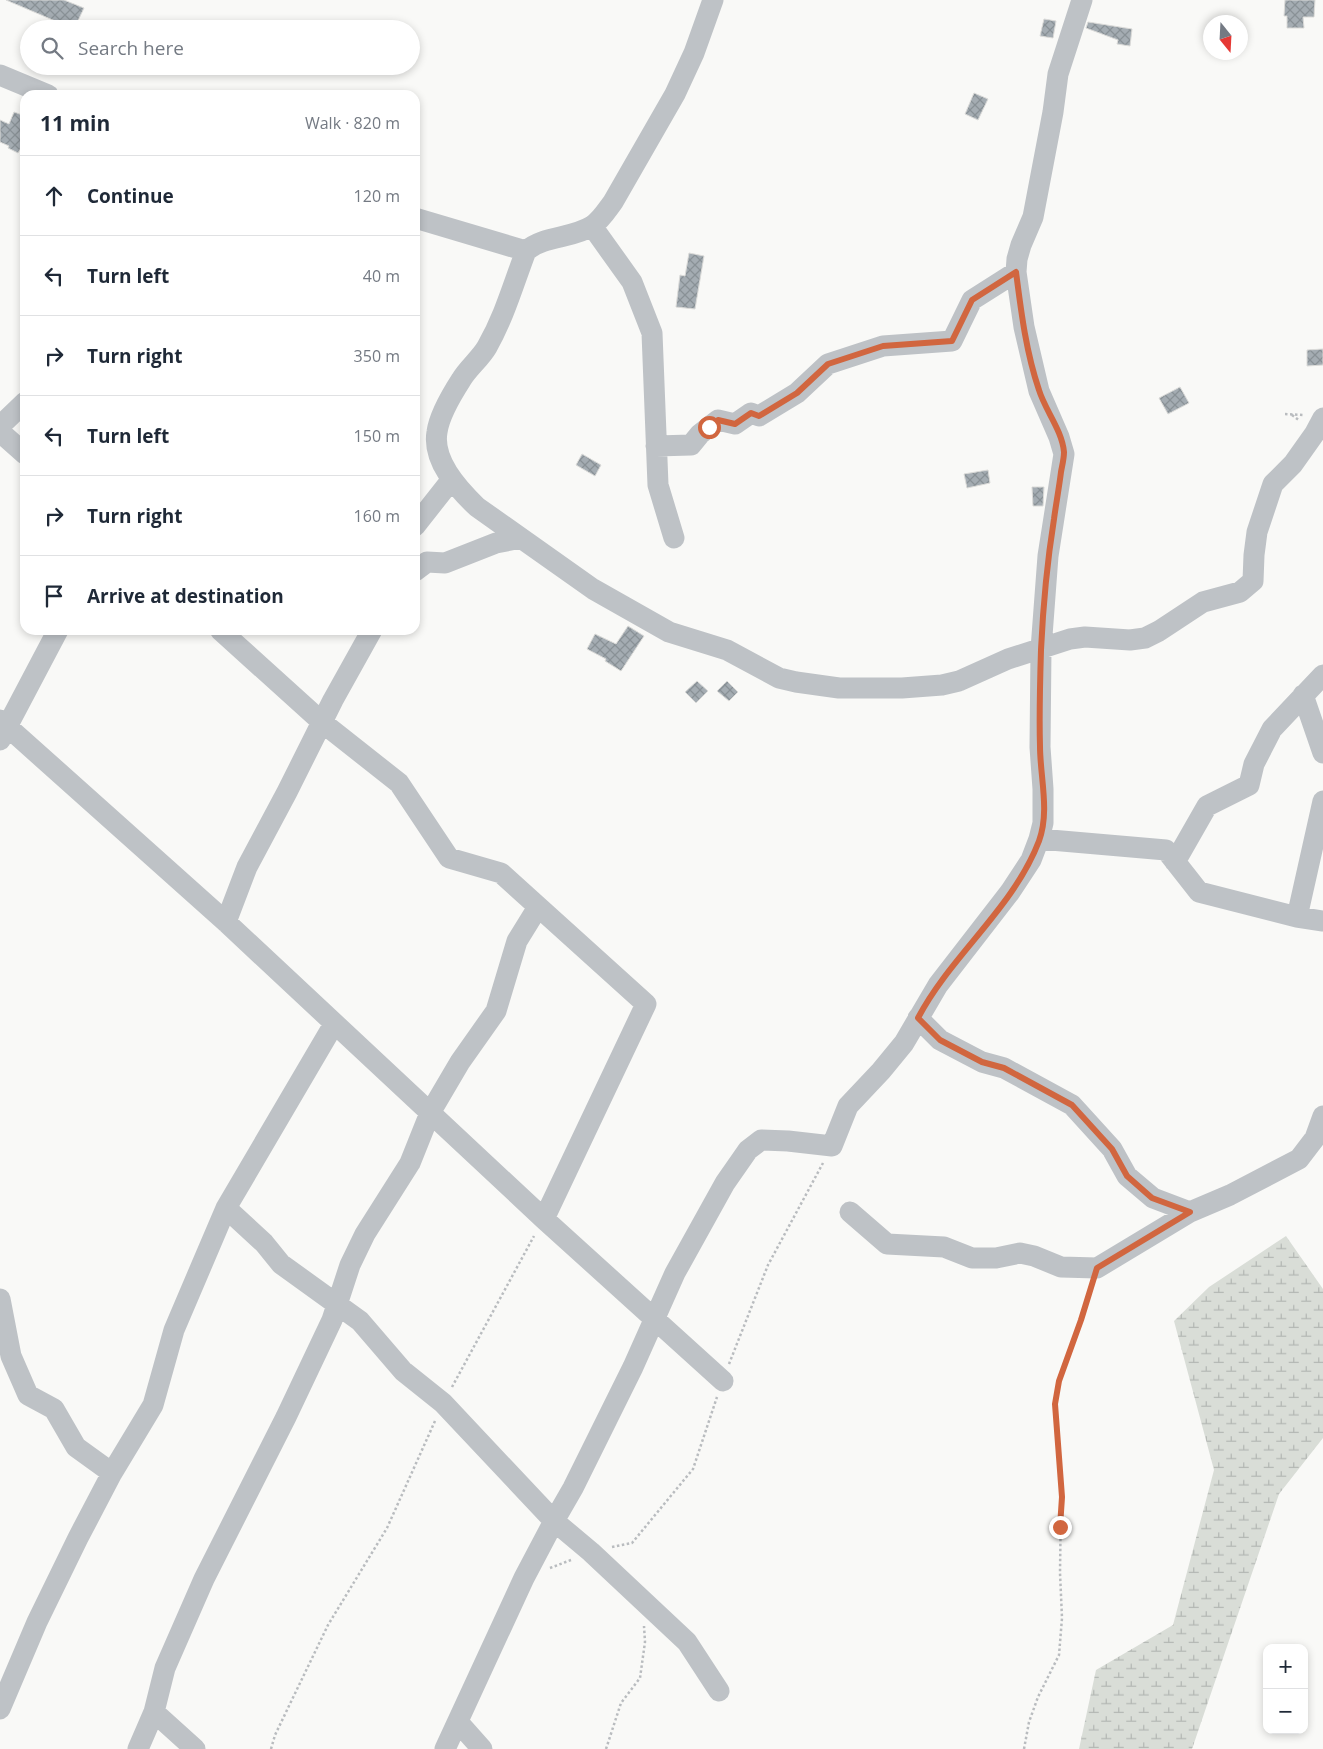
<!DOCTYPE html>
<html lang="en">
<head>
<meta charset="utf-8">
<style>
	:root { --surface:#fff; --page:#f2f2f3; --text:#1f2937; --muted:#747a83; --line:#e0e1e3 }
	body { margin:0; font-family:"Open Sans",sans-serif; background:var(--page); color:var(--text) }
	.controls { position:absolute; right:15px; bottom:15px; display:grid; overflow:hidden; border-radius:10px; box-shadow:0 2px 8px #0003 }
	.controls button { width:45px; height:45px; display:grid; place-items:center; padding:0; border:0; border-bottom:1px solid var(--line); background:var(--surface); color:var(--text); font:25px sans-serif }
	.compass { position:absolute; left:1203px; top:15px; width:45px; height:45px; border-radius:50%; background:var(--surface); box-shadow:0 2px 8px #0003; rotate:162deg }
	.stop { position:absolute; width:15px; height:15px; margin:-11px; border:4px solid #d1663f; border-radius:50%; background:#fff }
	.stop.end { background:#d1663f; border-color:#fff; box-shadow:0 1px 5px #0008 }
	.list { margin:0; padding:0; list-style:none }
	h2 { display:flex; justify-content:space-between; align-items:center; height:65px; margin:0; padding:0 20px; font-size:21px }
	h2 small { font-size:16px; font-weight:400; color:var(--muted) }
	.list li { display:grid; grid-template-columns:32px 1fr auto; gap:15px; align-items:center; box-sizing:border-box; height:80px; padding:0 20px; border-top:1px solid var(--line) }
	.list b { display:block; font-size:19px; white-space:nowrap }
	.list em { font-size:16px; font-style:normal; color:var(--muted) }
	.icon { flex:none; width:28px; height:28px; fill:none; stroke:currentColor; stroke-width:2; stroke-linecap:round; stroke-linejoin:round }
	.map { position:relative; flex:none; width:1323px; height:1749px; overflow:hidden }
	.search { position:absolute; background:var(--surface); box-shadow:0 2px 8px #0003; left:20px; top:20px; width:400px; height:55px; display:flex; align-items:center; gap:12px; box-sizing:border-box; padding:0 18px; border-radius:28px; color:var(--muted); font-size:19px }
	.panel { position:absolute; background:var(--surface); box-shadow:0 2px 8px #0003; left:20px; top:90px; width:400px; height:545px; border-radius:15px }
	.map>svg:first-child { display:block }
</style>
</head>
<body>
<div class="map">
<svg width="1323" height="1749" viewBox="0 0 1323 1749">
	<defs>
		<pattern id="wetland-marsh" width="20" height="14" patternUnits="userSpaceOnUse" patternTransform="scale(1.25)"><rect width="20" height="14" fill="#d9ddd7"/><path d="M1 5h8M5 5V1M11 12h8M15 12V8" fill="none" stroke="#b4b8b4"/></pattern>
		<pattern id="building-cross-hatch" width="8" height="8" patternUnits="userSpaceOnUse" patternTransform="scale(1.25)"><rect width="8" height="8" fill="#a4acb2"/><path d="M0 0l8 8M0 8l8-8" fill="none" stroke="#899196"/></pattern>
	</defs>
	<rect width="100%" height="100%" fill="#f9f9f7"/>
	<path fill="url(#wetland-marsh)" d="M 1286,1236 L 1323,1289 L 1323,1438 L 1279,1494 L 1192,1749 L 1079,1749 L 1096,1670 L 1173,1625 L 1214,1470 L 1174,1321 L 1209,1287 Z"/>
	<path fill="url(#building-cross-hatch)" stroke="#dbdbd9" d="M 6,0 L 64,0 L 84,8 L 74,29 Z
		M 1285,0 L 1315,0 L 1314,17 L 1303,17 L 1304,28 L 1287,28 L 1287,16 L 1284,16 Z
		M 1044,19 L 1056,21 L 1053,38 L 1040,36 Z
		M 1088,22 L 1132,29 L 1130,46 L 1117,44 L 1118,40 L 1086,28 Z
		M 974,93 L 988,99 L 978,120 L 965,114 Z
		M 14,112 L 25,116 L 25,141 L 18,153 L 8,148 L 9,146 L 0,142 L 0,120 L 9,124 Z
		M 689,253 L 704,256 L 695,309 L 676,307 L 680,275 L 685,276 Z
		M 1323,349 L 1323,365 L 1307,366 L 1307,350 Z
		M 1180,387 L 1189,403 L 1168,414 L 1159,398 Z
		M 582,454 L 601,465 L 595,476 L 576,465 Z
		M 988,470 L 990,483 L 967,488 L 964,474 Z
		M 1032,487 L 1044,487 L 1043,506 L 1033,506 Z
		M 628,626 L 644,636 L 621,671 L 605,661 L 606,659 L 587,649 L 595,634 L 616,644 Z
		M 697,681 L 708,691 L 696,703 L 685,692 Z
		M 727,681 L 738,692 L 729,701 L 717,691 Z"/>
	<g fill="none" stroke-linecap="round" stroke-linejoin="round">
		<path stroke="#b9bcbf" stroke-width="2.5" stroke-dasharray="2.5 2.5" stroke-linecap="butt" d="M 1285,414 L 1303,415
			M 1292,415 L 1300,421
			M 729,1364 L 768,1265 L 823,1163
			M 452,1387 L 534,1236
			M 612,1547 L 632,1543 L 693,1469 L 717,1397
			M 550,1568 L 571,1560
			M 271,1749 L 275,1735 L 328,1625 L 387,1528 L 435,1421
			M 606,1749 L 621,1703 L 640,1678 L 645,1642 L 644,1626
			M 1024,1749 L 1029,1722 L 1038,1697 L 1059,1655 L 1062,1618 L 1060,1573 L 1061,1497 L 1055,1404 L 1059,1381 L 1091,1286"/>
		<path stroke="#bec2c6" stroke-width="21" d="M 713,0 L 694,53 L 675,94 L 613,202 C 607,210 601,220 592,226 C 571,239 545,235 526,251 C 513,285 505,315 487,347 C 480,359 468,368 461,380 C 452,394 439,417 437,432 C 432,461 458,489 477,507 L 593,589 L 669,632 L 727,650 L 779,678 L 796,682 L 839,688 L 902,688 L 942,685 L 959,681 L 1008,659 L 1070,639 L 1085,637 L 1130,640 L 1145,638 L 1159,631 L 1203,602 L 1240,592 L 1253,581 L 1254,555 L 1257,532 L 1273,484 L 1293,464 L 1315,433 L 1323,418
			M 0,75 L 48,95
			M 415,218 L 526,251
			M 592,226 L 632,282 L 652,333 L 658,485 L 674,538
			M 0,426 L 25,402
			M 0,432 L 25,454
			M 656,446 L 691,445 L 700,434 L 718,420 L 735,424 L 751,413 L 759,416 L 797,393 L 828,364 L 883,346 L 952,341 L 972,300 L 1016,272
			M 415,526 L 452,479
			M 415,571 L 427,562 L 445,563 L 496,543 L 521,538
			M 220,630 L 323,723 L 399,783 L 449,858 L 501,873 L 646,1004 L 544,1219
			M 1303,695 L 1323,753
			M 0,720 L 226,922 L 544,1219 L 723,1381
			M 0,740 L 58,630
			M 1039,839 L 1166,850 L 1199,892 L 1297,917 L 1323,921
			M 1175,862 L 1207,806 L 1249,785 L 1254,764 L 1272,729 L 1323,675
			M 1297,917 L 1323,801
			M 226,922 L 247,867 L 287,792 L 333,700 L 372,630
			M 918,1018 L 940,1040 L 982,1062 L 1004,1068 L 1072,1105 L 1112,1149 L 1127,1176 L 1153,1198 L 1190,1212
			M 226,1208 L 264,1243 L 281,1264 L 360,1321 L 403,1371 L 443,1403 L 554,1521 L 591,1552 L 687,1642 L 719,1691
			M 850,1212 L 887,1244 L 944,1247 L 972,1258 L 996,1258 L 1020,1253 L 1034,1256 L 1061,1267 L 1097,1268 L 1190,1212 L 1230,1195 L 1299,1159 L 1315,1138 L 1323,1116
			M 0,1299 L 11,1356 L 28,1395 L 54,1409 L 76,1447 L 112,1473
			M 0,1709 L 37,1622 L 78,1538 L 112,1473 L 153,1405 L 174,1330 L 226,1208 L 334,1024
			M 154,1712 L 195,1749
			M 458,1722 L 482,1749
			M 138,1749 L 154,1712 L 165,1668 L 204,1579 L 286,1417 L 332,1320 L 350,1265 L 365,1234 L 410,1163 L 430,1113 L 460,1062 L 496,1011 L 517,941 L 538,907
			M 445,1749 L 524,1578 L 554,1521 L 573,1488 L 633,1367 L 675,1273 L 725,1183 L 748,1150 L 761,1140 L 788,1141 L 832,1146 L 848,1106 L 881,1071 L 904,1043 L 938,985 L 1010,892 L 1031,860 L 1039,839 L 1043,823 L 1043,789 L 1040,747 L 1041,649 L 1048,556 L 1064,454 L 1059,437 L 1039,391 L 1024,327 L 1016,272 L 1017,259 L 1021,245 L 1033,217 L 1053,112 L 1058,74 L 1082,0"/>
	</g>
	<g fill="none" stroke-linecap="round" stroke-linejoin="round">
		<path stroke="#d1663f" stroke-width="6" d="M 709,427 L 718,420 L 735,424 L 751,413 L 759,416 L 797,393 L 828,364 L 883,346 L 952,341 L 972,300 L 1016,272 C 1021,311 1026,352 1039,390 C 1045,410 1062,430 1064,452 C 1064,459 1062,466 1061,472 C 1059,488 1056,504 1054,519 C 1047,563 1043,607 1041,650 C 1040,682 1039,714 1040,746 C 1040,777 1050,811 1039,841 C 1013,909 951,955 918,1018 L 940,1040 L 982,1062 L 1004,1068 L 1072,1105 L 1112,1149 L 1127,1176 L 1152,1198 L 1190,1212 L 1097,1268 L 1081,1320 L 1059,1381 L 1055,1404 L 1062,1497 L 1060,1527"/>
	</g>
</svg>
<div class="controls">
<button>+</button>
<button>−</button>
</div>
<svg class="compass" viewBox="-18 -18 36 36"><path d="M0-13l5 13h-10z" fill="#e53935"/><path d="M0 13l5-13h-10z" fill="#747a83"/></svg>
<div class="stop" style="left:709px;top:427px"></div>
<div class="stop end" style="left:1060px;top:1527px"></div>
<div class="search"><svg class="icon" aria-label="search" viewBox="0 0 24 24"><circle cx="10" cy="10" r="6"/><path d="M15 15l6 6"/></svg>Search here</div>
<section class="panel">
<h2>11 min<small>Walk · 820 m</small></h2>
<ul class="list">
<li><svg class="icon" aria-label="ahead" viewBox="0 0 24 24"><path d="M12 20V5M6 11l6-6 6 6"/></svg><div><b>Continue</b></div><em>120 m</em></li>
<li><svg class="icon" aria-label="left" viewBox="0 0 24 24"><path d="M17 20v-9H6M10 6l-5 5 5 5"/></svg><div><b>Turn left</b></div><em>40 m</em></li>
<li><svg class="icon" aria-label="right" viewBox="0 0 24 24"><path d="M7 20v-9h11M14 6l5 5-5 5"/></svg><div><b>Turn right</b></div><em>350 m</em></li>
<li><svg class="icon" aria-label="left" viewBox="0 0 24 24"><path d="M17 20v-9H6M10 6l-5 5 5 5"/></svg><div><b>Turn left</b></div><em>150 m</em></li>
<li><svg class="icon" aria-label="right" viewBox="0 0 24 24"><path d="M7 20v-9h11M14 6l5 5-5 5"/></svg><div><b>Turn right</b></div><em>160 m</em></li>
<li><svg class="icon" aria-label="arrive" viewBox="0 0 24 24"><path d="M6 21V4h12l-3 4 3 4H6"/></svg><div><b>Arrive at destination</b></div></li>
</ul>
</section>
</div>
</body>
</html>
